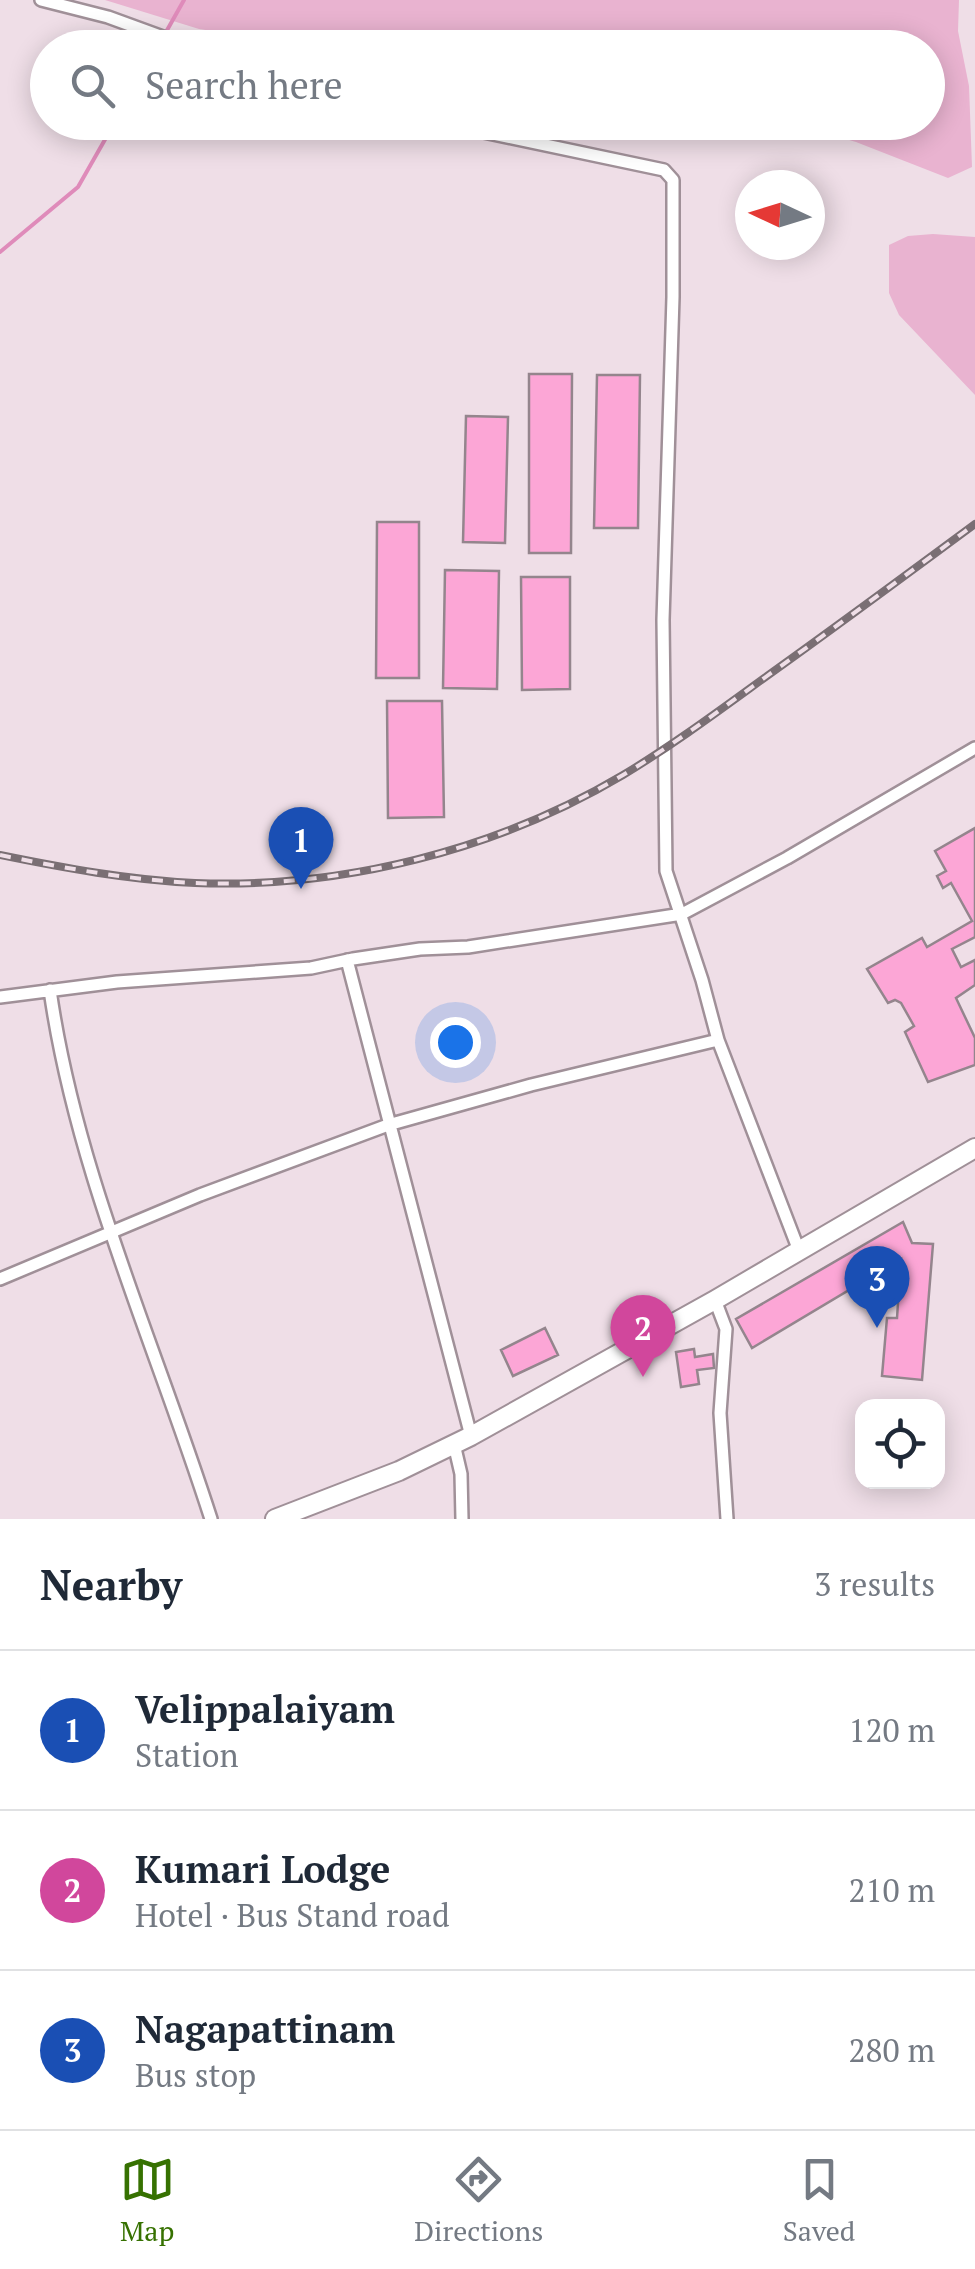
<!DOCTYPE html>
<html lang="en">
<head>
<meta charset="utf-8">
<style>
	:root { --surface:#fff; --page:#f2f2f3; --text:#1f2937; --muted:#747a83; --line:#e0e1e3; --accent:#367101 }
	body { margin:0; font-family:"PT Serif",serif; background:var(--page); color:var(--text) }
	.controls { position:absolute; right:30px; bottom:30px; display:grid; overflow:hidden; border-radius:20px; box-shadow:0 5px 25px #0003 }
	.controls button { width:90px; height:90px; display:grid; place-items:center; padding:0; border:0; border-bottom:2px solid var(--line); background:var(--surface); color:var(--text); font:50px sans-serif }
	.compass { position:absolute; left:735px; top:170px; width:90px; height:90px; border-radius:50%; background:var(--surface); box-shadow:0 5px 25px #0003; rotate:274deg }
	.you { position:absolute; left:455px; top:1042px; width:35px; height:35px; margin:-25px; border:8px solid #fff; border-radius:50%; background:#1a73e8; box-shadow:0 0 0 15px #1a73e833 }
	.badge { display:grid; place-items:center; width:65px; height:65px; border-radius:50%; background:var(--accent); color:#fff; font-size:32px; font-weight:700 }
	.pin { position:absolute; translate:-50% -82px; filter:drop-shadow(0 2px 5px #0008) }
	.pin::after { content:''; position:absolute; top:52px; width:35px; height:30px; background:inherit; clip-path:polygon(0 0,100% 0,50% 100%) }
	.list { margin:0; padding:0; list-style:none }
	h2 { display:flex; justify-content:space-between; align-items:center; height:130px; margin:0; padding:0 40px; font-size:42px }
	h2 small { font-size:32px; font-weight:400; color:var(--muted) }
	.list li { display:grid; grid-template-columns:65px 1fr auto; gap:30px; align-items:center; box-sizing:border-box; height:160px; padding:0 40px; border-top:2px solid var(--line) }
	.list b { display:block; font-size:38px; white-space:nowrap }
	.list p { margin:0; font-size:32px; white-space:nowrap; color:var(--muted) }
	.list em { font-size:32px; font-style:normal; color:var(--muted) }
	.icon { flex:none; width:55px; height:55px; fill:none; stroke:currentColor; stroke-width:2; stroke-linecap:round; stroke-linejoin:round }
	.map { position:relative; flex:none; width:975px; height:1519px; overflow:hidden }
	.search { position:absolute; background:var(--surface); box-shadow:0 5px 25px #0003; left:30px; right:30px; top:30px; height:110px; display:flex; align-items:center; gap:25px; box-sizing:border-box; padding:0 35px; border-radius:55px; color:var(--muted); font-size:38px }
	.sheet { height:610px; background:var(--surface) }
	nav { display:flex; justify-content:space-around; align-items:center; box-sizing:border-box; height:140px; border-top:2px solid var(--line); background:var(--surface); font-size:28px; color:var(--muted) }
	nav a { display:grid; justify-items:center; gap:5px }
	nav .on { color:var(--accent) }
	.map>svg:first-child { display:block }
</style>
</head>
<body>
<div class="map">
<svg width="975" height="1519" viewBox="0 0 975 1519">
	<rect width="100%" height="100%" fill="#efdee7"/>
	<path fill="#e9b3d0" d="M 105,0 L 959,0 L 958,31 L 969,86 L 972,167 L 948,178 L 856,142 L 792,123 L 928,122 L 928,48 L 315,47 L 199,29 Z
		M 933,234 L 975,237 L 975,395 L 899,315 L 889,293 L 889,245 L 908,236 Z"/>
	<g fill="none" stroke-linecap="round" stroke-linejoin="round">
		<path stroke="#df8bba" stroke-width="4" d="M 157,48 L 184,0
			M 0,252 L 78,187 L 115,122"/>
	</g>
	<path fill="#fca6d6" stroke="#94858d" stroke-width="2.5" d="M 529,374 L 572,374 L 571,553 L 529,553 Z
		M 597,375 L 640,375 L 638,528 L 594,528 Z
		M 466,416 L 508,417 L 505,543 L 463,542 Z
		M 377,522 L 419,522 L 419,678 L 376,678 Z
		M 445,570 L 499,571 L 497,689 L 443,688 Z
		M 521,577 L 570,577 L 570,689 L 522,690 Z
		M 387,701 L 442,701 L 444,817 L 388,818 Z
		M 975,828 L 975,937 L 952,949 L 961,967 L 975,960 L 975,985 L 956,998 L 975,1038 L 975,1065 L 928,1082 L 905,1032 L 914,1026 L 901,1003 L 895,1000 L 888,1003 L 867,969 L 922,938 L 927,947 L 972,921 L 951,883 L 943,888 L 937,876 L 946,871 L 935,851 Z
		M 903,1222 L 912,1243 L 933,1244 L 922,1380 L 882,1376 L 887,1318 L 897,1318 L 901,1259 L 752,1348 L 736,1319 Z
		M 545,1328 L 558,1355 L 513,1376 L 501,1350 Z
		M 694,1349 L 695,1357 L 713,1354 L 714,1368 L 697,1370 L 699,1384 L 681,1387 L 676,1352 Z"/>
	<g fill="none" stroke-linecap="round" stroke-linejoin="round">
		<defs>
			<path id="minor" d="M 41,0 L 108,17 L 193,48
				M 436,122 L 664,170 L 673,180 L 673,297 L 663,620 L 666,871 L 702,980 L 718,1040 L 798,1248
				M 347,960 L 471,1436
				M 50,990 C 76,1173 155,1343 211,1519
				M 0,997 L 117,982 L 311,968 L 353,959 L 420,949 L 468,947 L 682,914 L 787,858 L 975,748
				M 0,1279 L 200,1195 L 388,1125 L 531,1085 L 718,1040
				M 715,1300 L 726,1329 L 720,1413 L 727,1519
				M 454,1444 L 461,1474 L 462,1519"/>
			<path id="secondary" d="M 275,1519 L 399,1471 L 471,1436 L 715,1300 L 975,1148"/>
		</defs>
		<use href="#minor" stroke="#a09098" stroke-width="16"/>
		<use href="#secondary" stroke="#a09098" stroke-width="22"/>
		<use href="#minor" stroke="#fff" stroke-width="11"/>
		<use href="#secondary" stroke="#fff" stroke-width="18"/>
		<defs>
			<path id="rail" d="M 0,855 C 64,868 129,880 195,883 C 342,889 497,850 623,775 C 673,745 720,710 767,676 C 837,626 906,575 975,524"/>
		</defs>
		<use href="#rail" stroke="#7a6f74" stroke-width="8"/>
		<use href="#rail" stroke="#efdee7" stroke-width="4" stroke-dasharray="11" stroke-linecap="butt"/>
	</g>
</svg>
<div class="controls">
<button><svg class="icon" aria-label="locate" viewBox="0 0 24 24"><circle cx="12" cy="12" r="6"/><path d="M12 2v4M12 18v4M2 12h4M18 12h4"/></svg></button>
</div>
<svg class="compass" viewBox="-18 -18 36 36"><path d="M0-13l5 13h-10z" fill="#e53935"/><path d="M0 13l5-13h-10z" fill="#747a83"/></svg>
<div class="you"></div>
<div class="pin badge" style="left:301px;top:889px;background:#1a4fb4">1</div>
<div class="pin badge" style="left:643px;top:1377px;background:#d1479c">2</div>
<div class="pin badge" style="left:877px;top:1328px;background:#1a4fb4">3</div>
<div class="search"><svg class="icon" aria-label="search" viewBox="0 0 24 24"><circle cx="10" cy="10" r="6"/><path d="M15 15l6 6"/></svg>Search here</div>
</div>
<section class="sheet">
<h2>Nearby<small>3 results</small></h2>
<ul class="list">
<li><span class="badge" style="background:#1a4fb4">1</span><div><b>Velippalaiyam</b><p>Station</p></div><em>120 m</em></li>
<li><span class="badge" style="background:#d1479c">2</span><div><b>Kumari Lodge</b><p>Hotel · Bus Stand road</p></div><em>210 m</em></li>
<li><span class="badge" style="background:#1a4fb4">3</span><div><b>Nagapattinam</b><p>Bus stop</p></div><em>280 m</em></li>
</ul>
</section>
<nav>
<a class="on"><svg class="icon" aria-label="map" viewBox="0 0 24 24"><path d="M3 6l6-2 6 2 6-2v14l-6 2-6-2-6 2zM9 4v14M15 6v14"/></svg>Map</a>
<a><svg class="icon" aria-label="directions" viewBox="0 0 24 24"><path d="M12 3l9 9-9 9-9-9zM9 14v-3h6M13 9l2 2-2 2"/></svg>Directions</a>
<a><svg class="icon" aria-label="saved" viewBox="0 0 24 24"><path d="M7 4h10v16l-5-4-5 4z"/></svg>Saved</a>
</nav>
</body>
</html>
